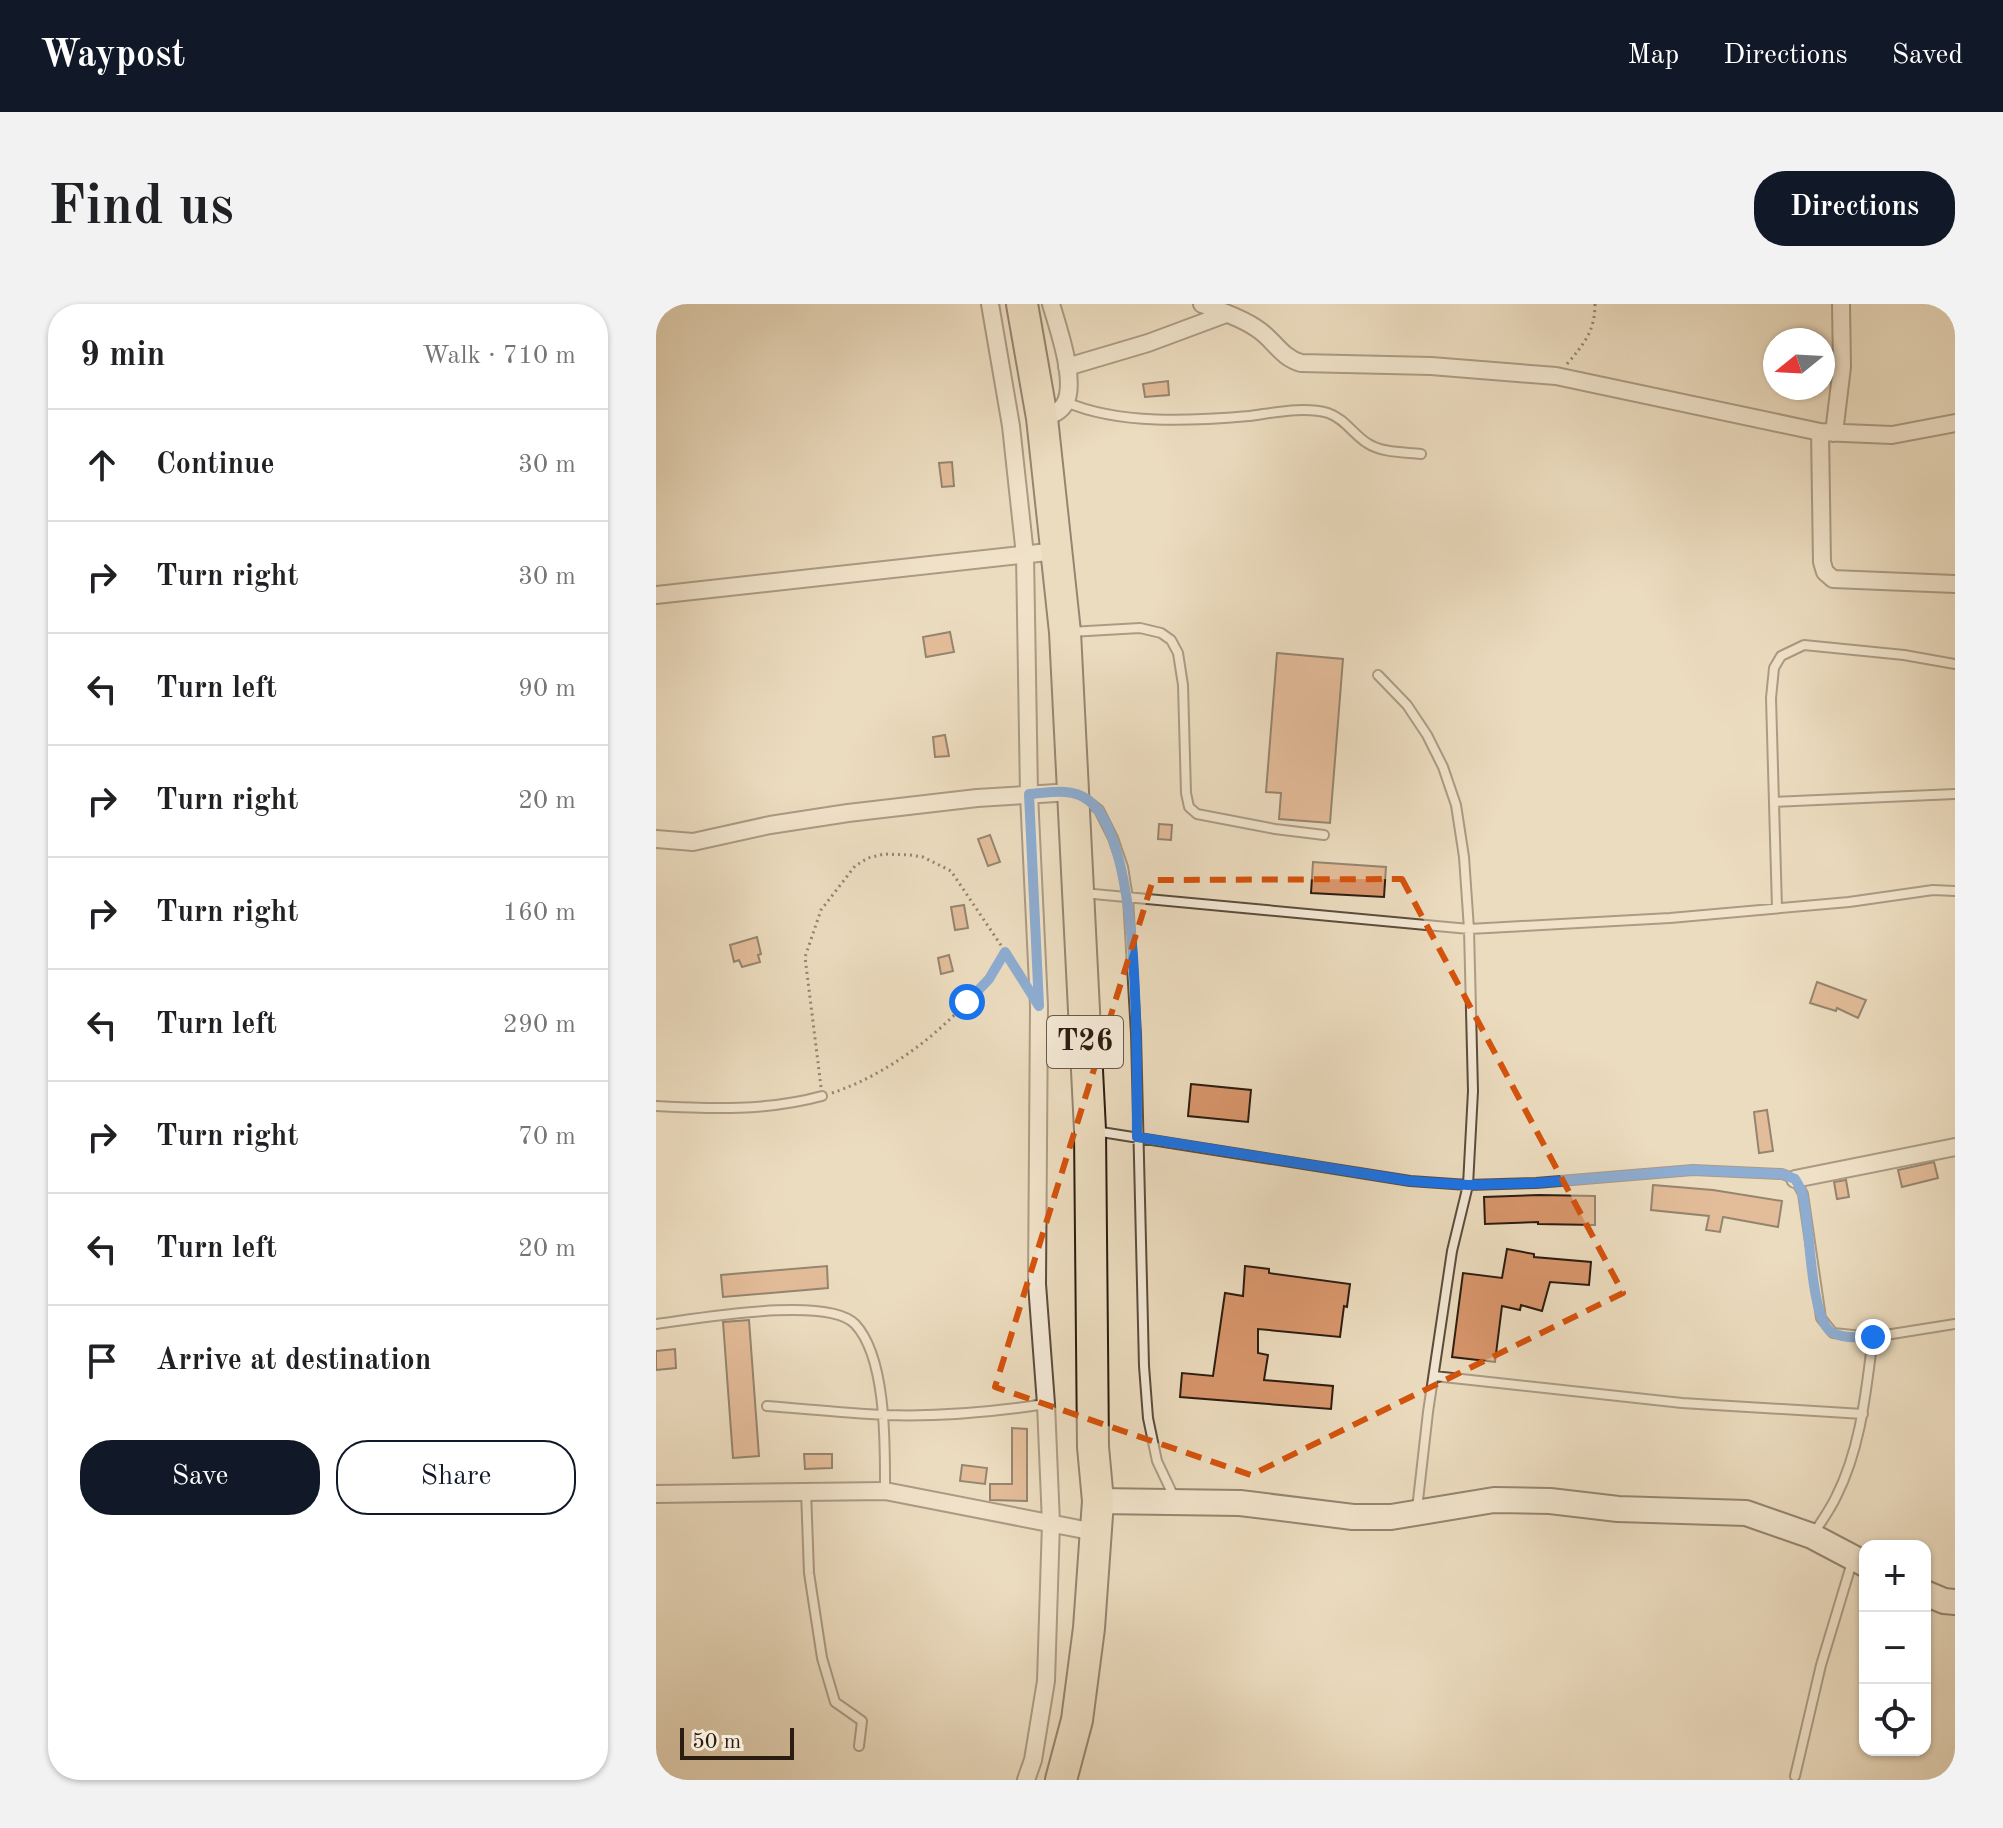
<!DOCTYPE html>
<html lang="en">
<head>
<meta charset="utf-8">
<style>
	:root { --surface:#fff; --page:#f2f2f2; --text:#202124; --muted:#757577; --line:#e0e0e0; --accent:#111827 }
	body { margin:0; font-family:"Old Standard TT",serif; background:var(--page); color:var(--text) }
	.controls { position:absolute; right:24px; bottom:24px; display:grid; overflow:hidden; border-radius:16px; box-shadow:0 2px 6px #0004 }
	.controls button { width:72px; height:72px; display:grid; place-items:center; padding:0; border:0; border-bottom:2px solid var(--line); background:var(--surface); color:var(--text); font:40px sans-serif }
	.compass { position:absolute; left:1107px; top:24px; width:72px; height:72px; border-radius:50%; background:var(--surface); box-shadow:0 2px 6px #0004; rotate:252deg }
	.scale { position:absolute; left:24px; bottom:20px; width:114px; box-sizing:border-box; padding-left:8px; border:4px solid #2b1c11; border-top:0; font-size:22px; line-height:28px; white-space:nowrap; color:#2b1c11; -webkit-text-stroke:6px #f3e8d5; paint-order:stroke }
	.stop { position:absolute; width:24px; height:24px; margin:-18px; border:6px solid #1a73e8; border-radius:50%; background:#fff }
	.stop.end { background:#1a73e8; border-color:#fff; box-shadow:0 2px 8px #0008 }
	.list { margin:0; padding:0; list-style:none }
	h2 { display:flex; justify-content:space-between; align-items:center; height:104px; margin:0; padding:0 32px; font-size:34px }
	h2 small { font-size:26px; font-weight:400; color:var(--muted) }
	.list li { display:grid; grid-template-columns:52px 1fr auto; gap:24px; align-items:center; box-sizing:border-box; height:112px; padding:0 32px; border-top:2px solid var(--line) }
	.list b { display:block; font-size:30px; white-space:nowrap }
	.list em { font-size:26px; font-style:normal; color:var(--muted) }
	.actions { display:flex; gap:16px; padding:24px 32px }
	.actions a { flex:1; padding:18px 0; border:2px solid var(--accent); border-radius:32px; text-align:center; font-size:28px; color:var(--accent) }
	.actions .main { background:var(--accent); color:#fff }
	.icon { flex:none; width:44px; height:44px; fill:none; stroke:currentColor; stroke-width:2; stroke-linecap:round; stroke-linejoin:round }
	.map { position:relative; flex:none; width:1299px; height:1476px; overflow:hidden; border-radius:32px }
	header { display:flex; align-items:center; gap:48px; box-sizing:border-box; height:112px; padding:0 40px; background:var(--accent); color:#fff }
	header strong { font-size:38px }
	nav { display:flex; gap:44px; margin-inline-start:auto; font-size:28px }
	.intro { display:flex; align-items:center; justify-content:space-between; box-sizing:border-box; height:192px; padding:0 48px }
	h1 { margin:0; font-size:56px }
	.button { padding:20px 36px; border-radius:32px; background:var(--accent); color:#fff; font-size:28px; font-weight:700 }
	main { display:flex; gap:48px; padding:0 48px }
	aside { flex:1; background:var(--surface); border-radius:32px; box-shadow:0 2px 6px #0004 }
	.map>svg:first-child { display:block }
</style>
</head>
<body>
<header>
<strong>Waypost</strong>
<nav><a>Map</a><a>Directions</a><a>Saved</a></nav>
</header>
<div class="intro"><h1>Find us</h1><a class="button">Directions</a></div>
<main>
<aside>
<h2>9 min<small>Walk · 710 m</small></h2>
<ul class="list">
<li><svg class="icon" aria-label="ahead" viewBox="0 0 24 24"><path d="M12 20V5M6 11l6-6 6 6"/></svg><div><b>Continue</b></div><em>30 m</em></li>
<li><svg class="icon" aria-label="right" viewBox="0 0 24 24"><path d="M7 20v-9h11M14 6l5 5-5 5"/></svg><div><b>Turn right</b></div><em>30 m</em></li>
<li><svg class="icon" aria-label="left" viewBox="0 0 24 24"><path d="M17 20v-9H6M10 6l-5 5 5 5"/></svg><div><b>Turn left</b></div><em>90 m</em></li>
<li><svg class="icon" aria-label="right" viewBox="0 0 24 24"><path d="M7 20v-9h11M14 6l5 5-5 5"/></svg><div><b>Turn right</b></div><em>20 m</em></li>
<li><svg class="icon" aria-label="right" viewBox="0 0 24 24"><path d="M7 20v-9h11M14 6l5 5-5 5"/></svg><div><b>Turn right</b></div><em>160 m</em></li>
<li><svg class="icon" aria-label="left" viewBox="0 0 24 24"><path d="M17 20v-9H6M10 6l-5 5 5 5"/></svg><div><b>Turn left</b></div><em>290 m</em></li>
<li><svg class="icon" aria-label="right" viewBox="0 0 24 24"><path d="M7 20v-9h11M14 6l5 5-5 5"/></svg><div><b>Turn right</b></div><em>70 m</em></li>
<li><svg class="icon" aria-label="left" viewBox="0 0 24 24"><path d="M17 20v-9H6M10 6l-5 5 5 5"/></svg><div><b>Turn left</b></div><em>20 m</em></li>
<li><svg class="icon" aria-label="arrive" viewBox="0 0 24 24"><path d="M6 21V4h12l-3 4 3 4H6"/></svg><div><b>Arrive at destination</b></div></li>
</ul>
<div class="actions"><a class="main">Save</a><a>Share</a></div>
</aside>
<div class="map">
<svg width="1299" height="1476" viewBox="0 0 1299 1476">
	<rect width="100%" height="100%" fill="#ecdcbf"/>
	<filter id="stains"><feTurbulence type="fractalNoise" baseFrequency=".0025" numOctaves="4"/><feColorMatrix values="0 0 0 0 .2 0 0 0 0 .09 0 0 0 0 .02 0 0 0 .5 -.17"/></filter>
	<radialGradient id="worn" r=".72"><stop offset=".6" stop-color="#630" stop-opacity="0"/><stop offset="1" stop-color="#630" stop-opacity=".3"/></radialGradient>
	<path fill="#d8956b" stroke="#2b1c11" stroke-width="2" d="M 512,77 L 513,91 L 489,93 L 487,80 Z
		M 296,158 L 298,182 L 286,183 L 283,159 Z
		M 294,328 L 298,348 L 270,353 L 267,333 Z
		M 621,349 L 687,355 L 674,519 L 623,515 L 625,489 L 610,488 Z
		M 289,431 L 293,452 L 279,453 L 277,433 Z
		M 503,520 L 516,521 L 515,536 L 502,535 Z
		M 334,531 L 344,558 L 332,562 L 322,535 Z
		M 657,558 L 730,563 L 728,593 L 655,589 Z
		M 308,601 L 312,624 L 299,626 L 295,603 Z
		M 101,633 L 105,650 L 102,651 L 104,658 L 86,663 L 83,656 L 78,658 L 74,641 Z
		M 293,651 L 297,667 L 285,670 L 282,654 Z
		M 1161,678 L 1210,696 L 1202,714 L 1181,704 L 1180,707 L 1154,699 Z
		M 535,780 L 595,786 L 592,818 L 532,812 Z
		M 1111,806 L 1117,847 L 1103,849 L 1098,808 Z
		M 1278,858 L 1282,874 L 1246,883 L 1242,866 Z
		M 1190,876 L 1193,893 L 1181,895 L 1178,878 Z
		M 997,881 L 1057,886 L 1126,897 L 1122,923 L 1067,913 L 1064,928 L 1050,926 L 1053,912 L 995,906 Z
		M 883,891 L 939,892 L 939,921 L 882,920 L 882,918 L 829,920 L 828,893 Z
		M 851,945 L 878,950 L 878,953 L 935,958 L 933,981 L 894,978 L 886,1007 L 865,1001 L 864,1006 L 846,1002 L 839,1058 L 796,1053 L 807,969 L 846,974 Z
		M 171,962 L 172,984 L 67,993 L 65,971 Z
		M 589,962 L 613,965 L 613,969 L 694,980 L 691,1003 L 688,1002 L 684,1033 L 602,1025 L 602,1049 L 612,1051 L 608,1076 L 677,1082 L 675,1105 L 524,1093 L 526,1069 L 557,1072 L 569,989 L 587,992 Z
		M 93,1016 L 103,1152 L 77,1154 L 67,1018 Z
		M 19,1045 L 20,1064 L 0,1066 L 0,1047 Z
		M 356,1124 L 371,1125 L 371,1197 L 334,1196 L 334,1180 L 356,1180 Z
		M 148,1150 L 176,1150 L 176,1164 L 149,1165 Z
		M 306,1161 L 331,1164 L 329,1180 L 304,1177 Z"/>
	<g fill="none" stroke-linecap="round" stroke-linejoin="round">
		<defs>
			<path id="lane" d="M 410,98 C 463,121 536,117 593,112 C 617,109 648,102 672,109 C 688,114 698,131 711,139 C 726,149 748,148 765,150
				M 414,328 L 484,324 L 505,329 L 515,336 L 522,349 L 527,381 L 530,489 L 533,503 L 541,510 L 619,525 L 668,531
				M 722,371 L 751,401 L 771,431 L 787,463 L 800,501 L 808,553 L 813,625 L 817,787 L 812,881 L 796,947 L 772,1108 L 761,1205
				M 424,491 L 443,506 L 457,534 L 467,563 L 472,594 L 480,730 L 488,1062 L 492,1114 L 501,1157 L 518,1193
				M 1119,498 L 1299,490
				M 427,589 L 813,625 L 1014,614 L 1193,598 L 1277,586 L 1299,587
				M 1121,604 L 1115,394 L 1118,364 L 1125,352 L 1148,341 L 1248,351 L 1299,360
				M 0,802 C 56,805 111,807 166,792
				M 439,827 L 754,877 L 812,881 L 880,879 L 1037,866 L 1126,870 L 1139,875 L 1147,890 L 1165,1014 L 1177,1029 L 1217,1033 L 1299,1020
				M 0,1020 C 40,1015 171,991 199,1020 C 231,1054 229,1143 229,1187
				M 778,1072 L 1026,1099 L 1207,1110
				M 111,1102 C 150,1105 189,1109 229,1111 C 282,1113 337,1108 390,1100
				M 150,1187 L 153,1269 L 166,1354 L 179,1398 L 206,1417 L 203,1442
				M 1157,1231 C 1164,1219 1174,1206 1180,1193 C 1205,1144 1210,1087 1217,1033
				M 1139,1472 L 1165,1361 L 1197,1255"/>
			<path id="street" d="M 334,0 L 355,122 L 369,251 L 373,490 L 383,702 L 381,980 L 390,1100 L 395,1219 L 390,1377 L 377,1456 L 370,1476
				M 546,0 C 564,7 584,13 600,24 C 618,35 624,53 645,59 L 775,62 L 900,72 L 1164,128 L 1236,131 L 1299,119
				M 411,63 L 492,39 L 570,10
				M 386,114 C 394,111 403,109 408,101 C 422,80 402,24 395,0
				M 1164,128 L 1166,258 L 1169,268 L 1177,275 L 1299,280
				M 1178,129 L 1186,63 L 1185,0
				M 0,291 L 401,247
				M 0,535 L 37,538 L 114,521 L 192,509 L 321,494 L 416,488
				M 1139,875 L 1299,843
				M 0,1190 L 229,1187 L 439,1228"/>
			<path id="secondary" d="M 442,1197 L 584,1199 L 697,1213 L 735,1213 L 838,1196 L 894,1197 L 962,1205 L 1090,1209 L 1156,1232 L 1209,1260
				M 1269,1289 L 1288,1297 L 1299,1298"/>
			<path id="highway" d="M 366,0 L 386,114 L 409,328 L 434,826 L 437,1143 L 442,1197 L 433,1324 L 421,1416 L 405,1476"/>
		</defs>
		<use href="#lane" stroke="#5b4c3c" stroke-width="12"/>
		<use href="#street" stroke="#5b4c3c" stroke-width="20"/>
		<use href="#secondary" stroke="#2b1c11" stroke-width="28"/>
		<use href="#highway" stroke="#2b1c11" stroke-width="34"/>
		<path stroke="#2b1c11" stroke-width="3" stroke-dasharray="2 4" stroke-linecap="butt" d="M 911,60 C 928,40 939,27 939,0
			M 165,783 L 149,653 L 165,606 L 199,562 L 212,554 L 228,550 L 254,551 L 267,553 L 295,567 L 365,671
			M 176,789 C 243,767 313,708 349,648"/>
		<use href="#lane" stroke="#f3e8d5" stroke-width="8"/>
		<use href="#street" stroke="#f3e8d5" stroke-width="16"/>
		<use href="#secondary" stroke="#f3e8d5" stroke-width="24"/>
		<use href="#highway" stroke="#ecdcbf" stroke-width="30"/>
	</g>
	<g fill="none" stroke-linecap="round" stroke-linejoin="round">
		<path stroke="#1a73e8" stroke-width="10" d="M 311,698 L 333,675 L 349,648 L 383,702 L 373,490 C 392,489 415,483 432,496 C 488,538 480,763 481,833 L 754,877 L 812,881 L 880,879 L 1037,866 L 1126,870 L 1139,875 C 1142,880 1146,886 1147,892 C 1154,919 1154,1011 1174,1027 C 1185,1035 1203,1033 1217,1033"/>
	</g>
	<path d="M0 0H1299V1476H0ZM 746,575 L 967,989 L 595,1171 L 339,1083 L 497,576 Z" fill="#ecdcbf" fill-opacity=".55" fill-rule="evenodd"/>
	<path fill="none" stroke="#d5530c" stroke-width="6" stroke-dasharray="16 10" stroke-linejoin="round" d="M 746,575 L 967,989 L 595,1171 L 339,1083 L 497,576 Z"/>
	<g text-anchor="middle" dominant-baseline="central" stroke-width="7" stroke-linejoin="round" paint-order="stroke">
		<rect fill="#f3e8d5" stroke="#67594c" stroke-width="2" x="391" y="712" width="76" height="52" rx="6"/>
		<g font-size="30" font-weight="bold" fill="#2b1c11">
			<text x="429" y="738">T26</text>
		</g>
	</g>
	<rect width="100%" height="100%" filter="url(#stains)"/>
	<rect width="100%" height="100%" fill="url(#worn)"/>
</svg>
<div class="controls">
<button>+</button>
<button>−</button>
<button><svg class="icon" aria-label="locate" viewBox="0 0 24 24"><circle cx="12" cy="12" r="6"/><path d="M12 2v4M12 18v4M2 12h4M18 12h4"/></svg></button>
</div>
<svg class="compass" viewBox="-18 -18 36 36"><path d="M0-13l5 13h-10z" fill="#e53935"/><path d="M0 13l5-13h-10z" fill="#757577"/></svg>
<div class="scale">50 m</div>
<div class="stop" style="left:311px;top:698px"></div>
<div class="stop end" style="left:1217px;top:1033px"></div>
</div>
</main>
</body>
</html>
